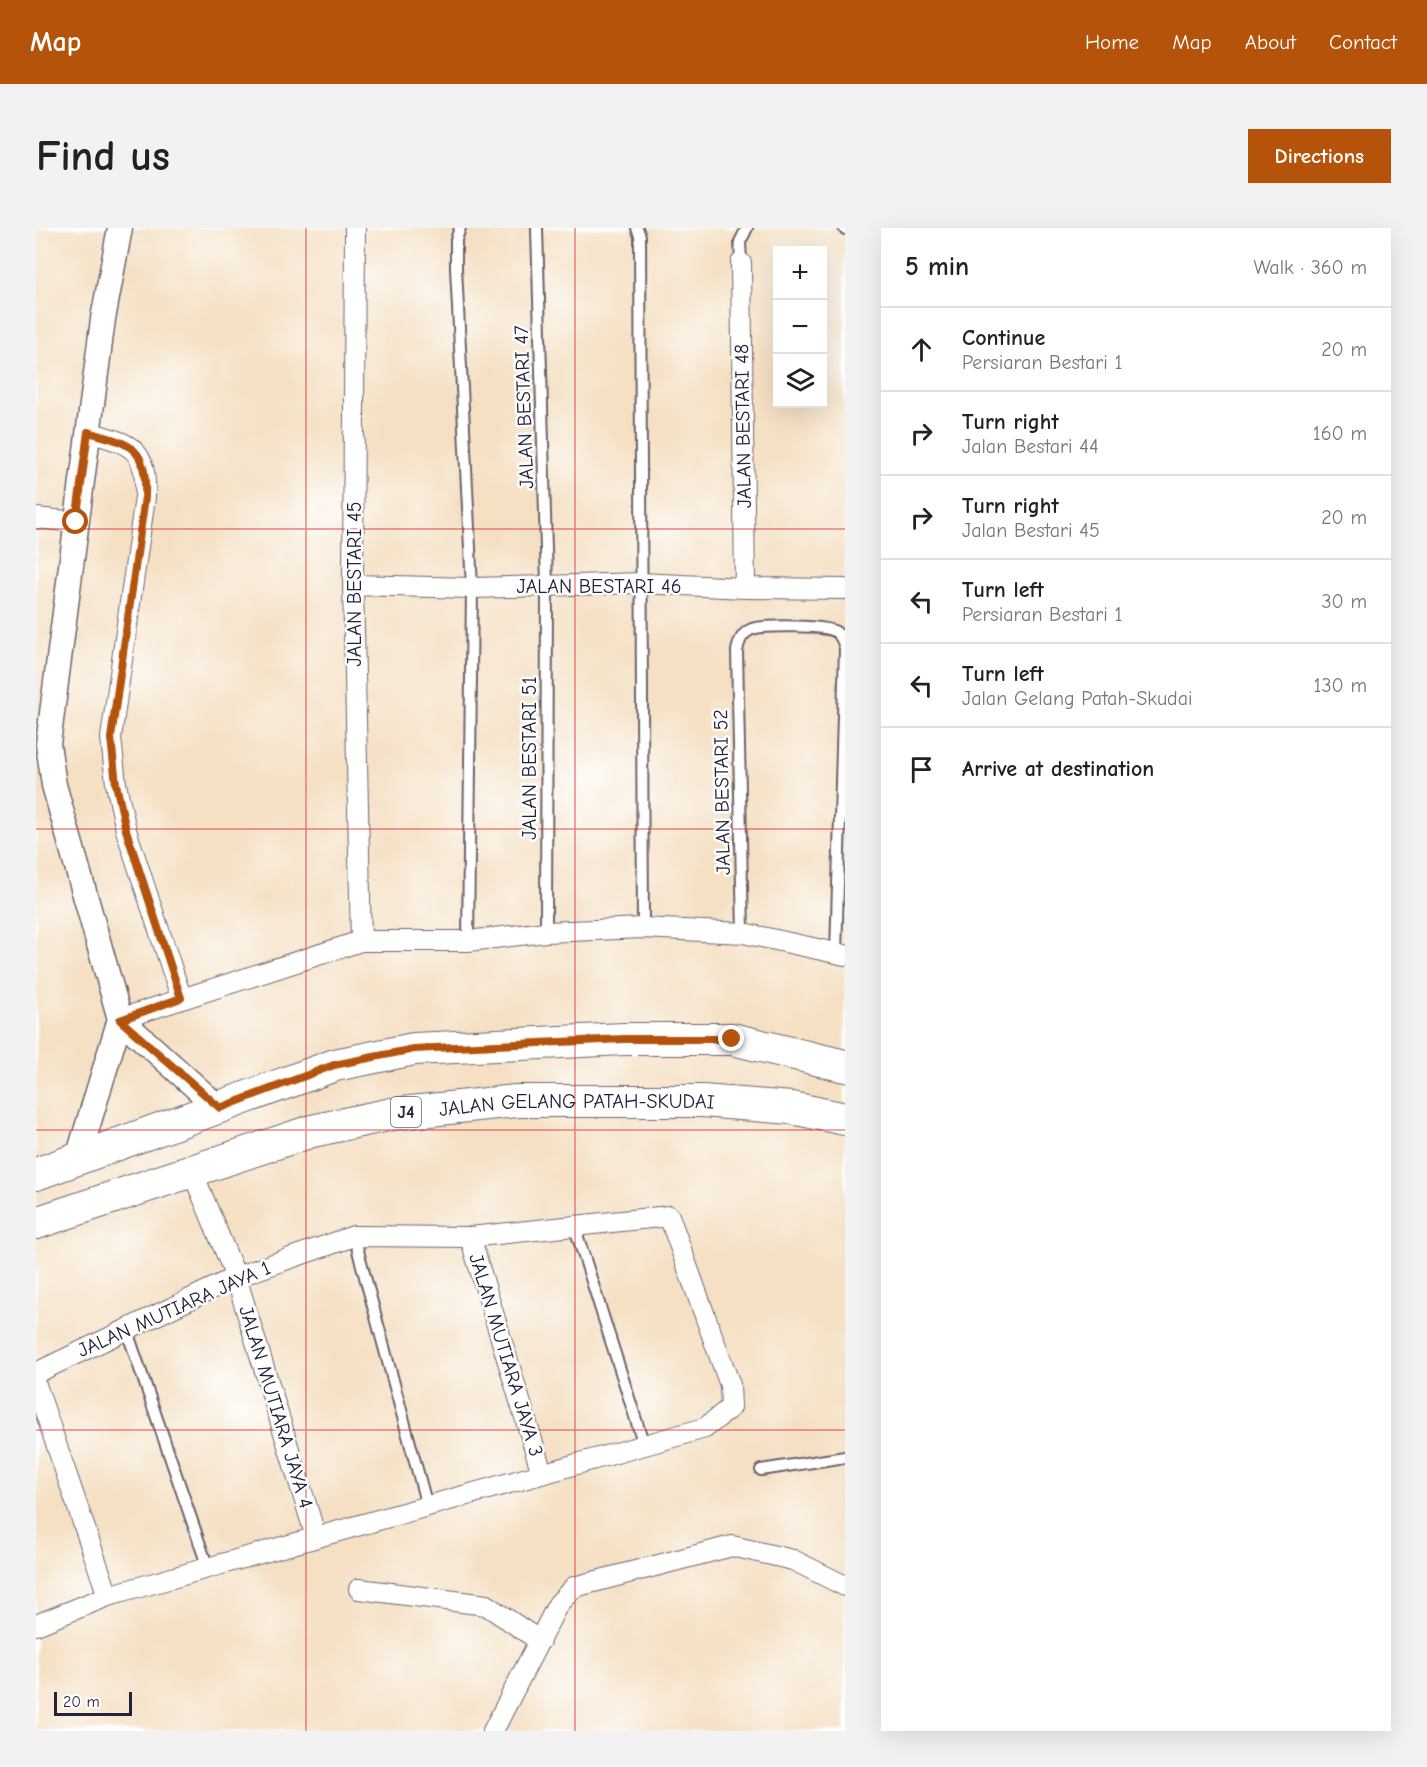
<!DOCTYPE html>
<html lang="en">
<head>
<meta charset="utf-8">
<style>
	:root { --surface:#fff; --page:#f2f2f2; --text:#222; --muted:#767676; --line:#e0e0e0; --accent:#b45309 }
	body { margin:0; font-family:"Comic Neue",sans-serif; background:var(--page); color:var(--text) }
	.controls { position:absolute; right:18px; top:18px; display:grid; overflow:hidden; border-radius:0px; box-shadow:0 6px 24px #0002 }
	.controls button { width:54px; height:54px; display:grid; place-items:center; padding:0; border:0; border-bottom:2px solid var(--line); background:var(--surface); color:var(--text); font:30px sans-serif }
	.scale { position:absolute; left:18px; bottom:15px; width:78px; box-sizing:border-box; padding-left:6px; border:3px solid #22223b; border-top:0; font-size:16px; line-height:21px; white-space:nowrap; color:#22223b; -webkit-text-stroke:4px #fff; paint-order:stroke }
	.stop { position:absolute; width:18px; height:18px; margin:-14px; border:4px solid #b45309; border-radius:50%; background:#fff }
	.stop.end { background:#b45309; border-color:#fff; box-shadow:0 2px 6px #0008 }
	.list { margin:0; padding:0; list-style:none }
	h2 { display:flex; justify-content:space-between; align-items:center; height:78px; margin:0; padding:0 24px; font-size:26px }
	h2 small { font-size:20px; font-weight:400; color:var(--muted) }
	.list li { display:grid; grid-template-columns:39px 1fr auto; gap:18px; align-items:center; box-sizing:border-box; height:84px; padding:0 24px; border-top:2px solid var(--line) }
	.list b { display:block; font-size:22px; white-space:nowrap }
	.list p { margin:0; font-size:20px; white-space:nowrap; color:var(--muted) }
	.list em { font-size:20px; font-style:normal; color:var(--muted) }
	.icon { flex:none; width:33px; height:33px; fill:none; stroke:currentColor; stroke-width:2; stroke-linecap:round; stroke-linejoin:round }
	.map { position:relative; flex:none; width:809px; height:1503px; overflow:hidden; border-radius:0px }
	header { display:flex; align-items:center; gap:36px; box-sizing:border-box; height:84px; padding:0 30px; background:var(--accent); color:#fff }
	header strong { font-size:28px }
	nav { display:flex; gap:33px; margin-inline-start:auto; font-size:21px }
	.intro { display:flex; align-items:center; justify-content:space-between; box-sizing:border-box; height:144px; padding:0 36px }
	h1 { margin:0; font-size:42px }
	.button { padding:15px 27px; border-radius:0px; background:var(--accent); color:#fff; font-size:21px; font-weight:700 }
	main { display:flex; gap:36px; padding:0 36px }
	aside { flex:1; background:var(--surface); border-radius:0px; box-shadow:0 6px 24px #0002 }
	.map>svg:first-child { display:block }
</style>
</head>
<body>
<header>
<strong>Map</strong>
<nav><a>Home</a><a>Map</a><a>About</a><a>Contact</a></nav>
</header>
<div class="intro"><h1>Find us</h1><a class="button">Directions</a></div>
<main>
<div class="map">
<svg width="809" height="1503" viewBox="0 0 809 1503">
	<rect width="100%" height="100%" fill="#fff"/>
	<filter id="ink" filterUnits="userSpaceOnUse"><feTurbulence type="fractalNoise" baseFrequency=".0167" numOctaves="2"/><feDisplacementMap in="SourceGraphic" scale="12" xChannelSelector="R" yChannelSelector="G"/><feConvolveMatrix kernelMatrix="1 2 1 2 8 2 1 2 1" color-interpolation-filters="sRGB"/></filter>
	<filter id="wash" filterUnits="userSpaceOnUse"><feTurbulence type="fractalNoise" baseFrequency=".008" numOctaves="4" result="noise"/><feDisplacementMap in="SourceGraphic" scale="24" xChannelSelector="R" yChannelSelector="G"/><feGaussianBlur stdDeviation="1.35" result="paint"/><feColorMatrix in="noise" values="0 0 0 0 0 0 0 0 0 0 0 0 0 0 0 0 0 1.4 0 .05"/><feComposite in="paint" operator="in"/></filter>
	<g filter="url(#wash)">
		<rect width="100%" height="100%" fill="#f5e0c4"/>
	</g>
	<g filter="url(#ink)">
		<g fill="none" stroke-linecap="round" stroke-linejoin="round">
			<defs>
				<path id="service" d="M 424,0 L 420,12 L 420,40 L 436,360 L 432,713
					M 501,0 L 511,357 L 510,704
					M 601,0 L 604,8 L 607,700
					M 808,0 L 809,1
					M 705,35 L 704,14 L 711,0
					M 707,705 L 701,423 C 703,413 706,405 716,401 C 728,397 791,397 800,404 C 806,408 807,414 809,420 L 800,725
					M 539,1000 L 608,1217
					M 318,1008 L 391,1278
					M 90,1100 L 172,1340
					M 725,1242 L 809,1229"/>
				<path id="minor" d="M 319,0 L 317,357 L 325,713
					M 705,35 L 709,360
					M 52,204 C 96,216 111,220 109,269 L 75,510 L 80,556 L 90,602 L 145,769
					M 0,290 L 40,294
					M 317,357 L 436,360 L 604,355 L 709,360 L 809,361
					M 84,791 L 325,713 L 432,713 L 510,704 L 607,700 L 707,705 L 809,727
					M 156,943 L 200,1049 L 280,1309
					M 434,1009 L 506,1245
					M 0,1145 L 200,1049 L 318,1008 L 434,1009 L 633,988 L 694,1157 L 695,1179 L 669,1200 L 72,1368 L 0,1397
					M 0,1157 L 72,1368
					M 323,1361 L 450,1377 L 504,1413
					M 457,1503 L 522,1376 L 538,1359 L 696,1318 L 757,1332 L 809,1358"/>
				<path id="tertiary" d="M 84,791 L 184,881
					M 41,933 L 84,791 L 18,557 L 12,516 L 67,91 L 84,0"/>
				<g id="primary">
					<path d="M 0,946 L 299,837 L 378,821 L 588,811 L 696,811 L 809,838"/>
					<path id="s1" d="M 0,995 L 276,903 L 356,886 L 480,873 L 666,873 L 756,880 L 809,891"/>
				</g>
			</defs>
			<use href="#service" stroke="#6c646b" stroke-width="14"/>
			<use href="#minor" stroke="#6c646b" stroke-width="22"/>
			<use href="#tertiary" stroke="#6c646b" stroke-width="27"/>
			<use href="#primary" stroke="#6c646b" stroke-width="34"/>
			<use href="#service" stroke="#fff" stroke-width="10"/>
			<use href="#minor" stroke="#fff" stroke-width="20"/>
			<use href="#tertiary" stroke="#fff" stroke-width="24"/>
			<use href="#primary" stroke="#fff" stroke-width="32"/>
		</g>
	</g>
	<g fill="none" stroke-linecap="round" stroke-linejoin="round" filter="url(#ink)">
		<path stroke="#b45309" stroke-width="8" d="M 40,294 L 52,204 C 96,216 111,219 109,269 L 75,510 L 80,556 L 90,602 L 145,770 L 84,792 L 184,880 L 298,837 L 378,821 L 588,811 L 696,811"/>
	</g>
	<path fill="none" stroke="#d62828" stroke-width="1.5" stroke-opacity="0.55" d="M 270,0 L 270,1503M 539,0 L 539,1503M 0,301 L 809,301M 0,601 L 809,601M 0,902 L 809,902M 0,1202 L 809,1202"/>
	<g text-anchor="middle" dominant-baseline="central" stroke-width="5" stroke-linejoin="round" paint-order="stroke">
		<rect fill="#fff" stroke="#646476" stroke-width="1.5" x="355" y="869" width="30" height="30" rx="4.5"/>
		<g font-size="18" font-weight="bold" fill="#22223b">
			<text x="370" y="884">J4</text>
		</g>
		<g font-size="20" fill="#22223b" stroke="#fff">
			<text transform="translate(488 179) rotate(-92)">JALAN BESTARI 47</text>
			<text transform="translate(707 198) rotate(-91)">JALAN BESTARI 48</text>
			<text transform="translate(318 356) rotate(-90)">JALAN BESTARI 45</text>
			<text x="563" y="358">JALAN BESTARI 46</text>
			<text transform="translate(493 530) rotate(-90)">JALAN BESTARI 51</text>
			<text transform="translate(686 564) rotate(-91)">JALAN BESTARI 52</text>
			<text stroke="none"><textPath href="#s1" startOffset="558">JALAN GELANG PATAH-SKUDAI</textPath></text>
			<text transform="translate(138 1081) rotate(-24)">JALAN MUTIARA JAYA 1</text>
			<text transform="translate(470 1127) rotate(73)">JALAN MUTIARA JAYA 3</text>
			<text transform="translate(240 1179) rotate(73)">JALAN MUTIARA JAYA 4</text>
		</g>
	</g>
</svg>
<div class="controls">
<button>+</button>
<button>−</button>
<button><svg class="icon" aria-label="layers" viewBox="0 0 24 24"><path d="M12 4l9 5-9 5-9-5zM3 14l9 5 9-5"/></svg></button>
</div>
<div class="scale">20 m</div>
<div class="stop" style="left:40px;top:294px"></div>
<div class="stop end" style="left:696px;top:811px"></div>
</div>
<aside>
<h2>5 min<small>Walk · 360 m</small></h2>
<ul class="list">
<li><svg class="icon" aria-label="ahead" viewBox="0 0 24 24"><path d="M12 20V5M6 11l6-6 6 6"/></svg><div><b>Continue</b><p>Persiaran Bestari 1</p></div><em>20 m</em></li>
<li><svg class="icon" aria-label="right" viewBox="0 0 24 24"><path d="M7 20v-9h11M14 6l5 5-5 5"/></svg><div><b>Turn right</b><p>Jalan Bestari 44</p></div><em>160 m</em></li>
<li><svg class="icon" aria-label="right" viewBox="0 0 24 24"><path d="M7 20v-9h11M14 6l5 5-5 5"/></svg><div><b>Turn right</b><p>Jalan Bestari 45</p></div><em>20 m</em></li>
<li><svg class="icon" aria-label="left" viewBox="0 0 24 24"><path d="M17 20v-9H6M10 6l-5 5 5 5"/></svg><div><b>Turn left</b><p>Persiaran Bestari 1</p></div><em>30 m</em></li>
<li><svg class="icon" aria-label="left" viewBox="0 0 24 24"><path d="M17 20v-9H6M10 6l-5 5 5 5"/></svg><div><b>Turn left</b><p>Jalan Gelang Patah-Skudai</p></div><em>130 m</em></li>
<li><svg class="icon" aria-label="arrive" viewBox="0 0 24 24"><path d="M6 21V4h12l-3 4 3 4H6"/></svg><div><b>Arrive at destination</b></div></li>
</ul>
</aside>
</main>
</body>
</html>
